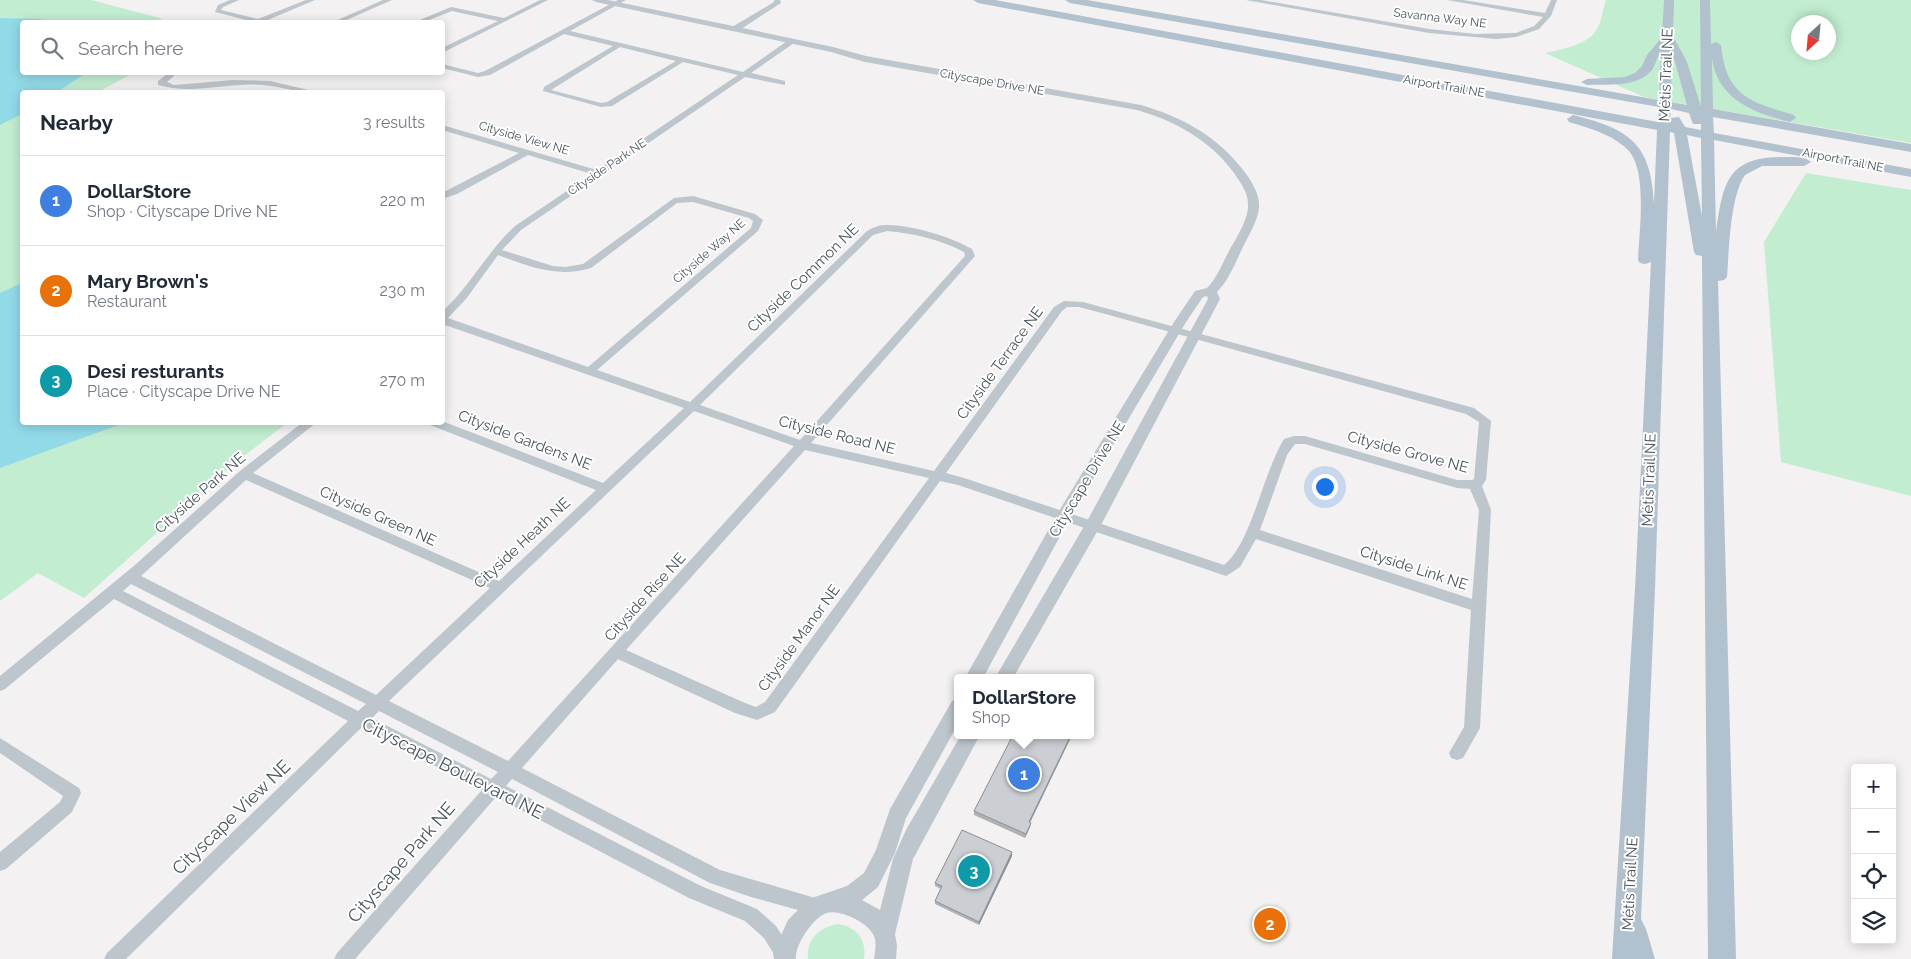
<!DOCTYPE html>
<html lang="en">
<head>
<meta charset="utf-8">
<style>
	:root { --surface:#fff; --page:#f2f2f3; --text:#1f2937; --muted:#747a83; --line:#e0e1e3; --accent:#0b8043 }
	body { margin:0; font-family:Raleway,sans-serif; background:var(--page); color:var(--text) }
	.controls { position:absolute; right:15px; bottom:15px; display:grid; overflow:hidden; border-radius:5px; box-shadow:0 2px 12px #0003 }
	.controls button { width:45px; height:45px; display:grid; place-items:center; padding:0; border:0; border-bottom:1px solid var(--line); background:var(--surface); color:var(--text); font:25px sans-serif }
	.compass { position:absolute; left:1791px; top:15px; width:45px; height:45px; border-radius:50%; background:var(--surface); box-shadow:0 2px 12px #0003; rotate:206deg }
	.you { position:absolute; left:1324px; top:486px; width:18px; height:18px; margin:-12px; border:4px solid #fff; border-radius:50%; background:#1a73e8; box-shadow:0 0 0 8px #1a73e833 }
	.badge { display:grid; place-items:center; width:32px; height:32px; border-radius:50%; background:var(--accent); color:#fff; font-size:16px; font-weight:700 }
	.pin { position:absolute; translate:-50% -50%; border:2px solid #fff; box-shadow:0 1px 5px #0006 }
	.popup { position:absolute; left:954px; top:674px; width:140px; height:65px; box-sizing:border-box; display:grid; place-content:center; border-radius:5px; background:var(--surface); filter:drop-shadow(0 1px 4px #0005); font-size:16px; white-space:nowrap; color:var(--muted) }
	.popup b { font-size:19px; color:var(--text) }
	.popup::after { content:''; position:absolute; left:50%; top:100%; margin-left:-10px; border:10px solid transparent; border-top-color:var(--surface) }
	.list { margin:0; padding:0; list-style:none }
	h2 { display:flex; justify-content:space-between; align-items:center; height:65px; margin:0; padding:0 20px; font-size:21px }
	h2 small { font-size:16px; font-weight:400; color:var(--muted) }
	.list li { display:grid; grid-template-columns:32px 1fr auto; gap:15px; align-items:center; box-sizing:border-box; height:90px; padding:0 20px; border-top:1px solid var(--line) }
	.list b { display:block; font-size:19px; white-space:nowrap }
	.list p { margin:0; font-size:16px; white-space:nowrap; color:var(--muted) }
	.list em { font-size:16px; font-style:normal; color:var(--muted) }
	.icon { flex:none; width:28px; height:28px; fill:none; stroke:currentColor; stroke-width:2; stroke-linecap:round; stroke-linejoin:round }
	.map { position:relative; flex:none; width:1911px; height:959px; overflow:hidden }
	.search { position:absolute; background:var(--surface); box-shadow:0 2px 12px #0003; left:20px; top:20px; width:425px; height:55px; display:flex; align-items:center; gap:12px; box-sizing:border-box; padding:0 18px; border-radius:5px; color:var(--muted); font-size:19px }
	.panel { position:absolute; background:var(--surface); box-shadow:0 2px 12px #0003; left:20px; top:90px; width:425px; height:335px; border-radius:5px }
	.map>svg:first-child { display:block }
</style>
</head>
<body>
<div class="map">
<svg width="1911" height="959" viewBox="0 0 1911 959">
	<rect width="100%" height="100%" fill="#f3f1f1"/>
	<path fill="#c2edd1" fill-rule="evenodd" d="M 0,0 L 91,0 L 160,18 L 166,22 L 22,22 L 22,72 L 133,73 L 98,92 L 22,92 L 22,422 L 287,423 L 236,462 L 84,598 L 38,573 L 0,601 Z
		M 1606,0 L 1911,0 L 1911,143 L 1644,97 L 1545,53 C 1563,49 1590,45 1598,27 C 1602,19 1603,9 1606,0 ZM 1798,22 L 1828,22 L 1828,52 L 1798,52 Z
		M 1806,173 L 1911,190 L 1911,496 L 1781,462 L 1764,242 Z
		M 838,924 C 857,927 867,940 864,959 L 808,959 C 806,939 820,927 838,924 Z"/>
	<path fill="#92dae8" d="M 0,18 L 39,19 L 59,22 L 22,22 L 22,72 L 86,73 L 57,92 L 22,92 L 22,114 L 0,125 Z
		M 22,283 L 22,422 L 124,423 L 0,468 L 0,293 Z"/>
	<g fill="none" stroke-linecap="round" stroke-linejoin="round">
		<path fill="#bdc6cc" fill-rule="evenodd" d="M 230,0 L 239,0 L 223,7 L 221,10 L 258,19 L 306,0 L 315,0 L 263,22 L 254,22 L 215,12 L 218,5 Z
			M 383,0 L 392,0 L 342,22 L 333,22 Z
			M 540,0 L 548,0 L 442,53 L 442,48 L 498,21 L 452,11 L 424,22 L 415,22 L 451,7 L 504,18 Z
			M 618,0 L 626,0 L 570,31 L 743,72 L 790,39 L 797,41 L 751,73 L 785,81 L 785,85 L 745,77 L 521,230 L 502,250 L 553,266 L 565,267 L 583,264 L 674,198 L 693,196 L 755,214 L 763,220 L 758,231 L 597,370 L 690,402 L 867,231 C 872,228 879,225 885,225 C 909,224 952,237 972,249 L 975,256 L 811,443 L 934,471 L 1054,307 L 1064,301 L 1083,302 L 1474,408 L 1491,421 L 1486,480 L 1482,486 L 1491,510 L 1480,728 L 1463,758 L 1457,760 L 1451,758 L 1449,753 L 1464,727 L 1471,610 L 1256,539 L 1240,567 L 1226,576 L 958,485 L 940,481 L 775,712 L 757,720 L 735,713 L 618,659 L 522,768 L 720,870 L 822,900 L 825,906 L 822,912 L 816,915 L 751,897 L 710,883 L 512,779 L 506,786 L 701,886 L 757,909 L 776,926 L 793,953 L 791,959 L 777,959 L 764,938 L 745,921 L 689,898 L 496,797 L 355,959 L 334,959 L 337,953 L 482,790 L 361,728 L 126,959 L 104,959 L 107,953 L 348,721 L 114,599 L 5,689 L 0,691 L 0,676 L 135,565 L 240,471 L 303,422 L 317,422 L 253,473 L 499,581 L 596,490 L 430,425 L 428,422 L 442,422 L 442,421 L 603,483 L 684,408 L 442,324 L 442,312 C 470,286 487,252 515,226 L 592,174 L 528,155 L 457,194 L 442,199 L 442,193 L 519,153 L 442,130 L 442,125 L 597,170 L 738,75 L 683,62 L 612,106 L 601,107 L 543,91 L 544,87 L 613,46 L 564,34 L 490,75 L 478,77 L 442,68 L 442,64 L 478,73 L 485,71 ZM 620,47 L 676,61 L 607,102 L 601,103 L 551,90 ZM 693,202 L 749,218 L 753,221 L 751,228 L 588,367 L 448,318 L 466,299 L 498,255 C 529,267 558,278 591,268 L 677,203 ZM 887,231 C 912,233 942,240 964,252 L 965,256 L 800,440 L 700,405 L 873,235 ZM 1067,307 L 1079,307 L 1109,315 L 1466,414 L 1479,422 L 1474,479 L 1472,480 L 1457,480 L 1305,436 L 1294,436 L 1284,439 C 1263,473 1251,544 1224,565 L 964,478 L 946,473 L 1062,311 ZM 694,411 L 794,446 L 508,761 L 389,701 ZM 1295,444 L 1305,444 L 1457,488 L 1470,489 L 1479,510 L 1472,599 L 1260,530 L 1287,455 ZM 805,450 L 929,478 L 765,702 L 756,707 L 745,703 L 626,650 ZM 246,480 L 490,588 L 376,695 L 141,576 ZM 131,584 L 366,704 L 358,711 L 123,591 ZM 379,711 L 498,772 L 491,779 L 372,718 Z
			M 774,0 L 780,0 L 781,3 L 738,31 L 732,31 L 732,27 L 774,2 Z
			M 1246,0 L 1261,0 L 1429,29 L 1475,34 L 1516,33 L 1534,26 L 1543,17 L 1447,0 L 1463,0 L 1545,13 L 1551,0 L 1557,0 L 1551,16 L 1539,29 L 1516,37 L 1497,39 L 1429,33 Z
			M 170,72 L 178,72 L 167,82 L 174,85 L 233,80 L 270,81 L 317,92 C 302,94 286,88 271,86 C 234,80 194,96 158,85 L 158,81 Z
			M 0,738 L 79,788 L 81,793 L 72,812 L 6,869 L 0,871 L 0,852 L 60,802 L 63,796 L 0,753 Z"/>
		<path fill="#bdc6cc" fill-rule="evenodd" d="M 592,0 L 608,0 L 833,47 L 866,56 L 1141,105 C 1185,118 1220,138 1247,175 C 1253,184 1260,196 1259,207 C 1258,221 1248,236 1242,249 C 1235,263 1229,280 1217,292 L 1220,299 L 1101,525 L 1013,678 L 995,678 L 1086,523 L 1208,299 L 1207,296 L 1203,297 L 1186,322 L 1071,516 L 983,678 L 965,678 L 1059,511 L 1174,322 L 1195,291 L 1207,288 C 1217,278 1223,262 1230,249 C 1237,237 1249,218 1248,204 C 1248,192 1240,182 1234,173 C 1210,140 1175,121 1137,110 L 865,62 L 831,52 L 596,2 Z
			M 958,698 L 958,724 L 906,818 L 895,853 L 878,887 L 862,900 L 880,910 L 893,859 L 906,830 L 961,735 L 980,735 L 913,859 L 895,934 L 897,946 L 896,959 L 874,959 C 875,951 877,943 874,936 C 869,923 840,909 827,913 C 814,916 794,946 796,959 L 774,959 L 773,953 L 788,920 L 809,899 L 847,886 L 864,873 L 876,850 L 890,809 L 952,701 Z"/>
		<path fill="#b2c1ce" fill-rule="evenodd" d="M 973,0 L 995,0 L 1658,122 L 1659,107 L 1070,3 L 1065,0 L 1087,0 L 1659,100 L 1661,52 C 1657,57 1656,64 1652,70 C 1637,88 1608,84 1587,85 L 1581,82 L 1587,79 L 1625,77 L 1635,73 L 1642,66 L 1647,55 L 1662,37 L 1664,0 L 1674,0 L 1673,36 L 1687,62 L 1701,107 L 1700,0 L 1710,0 L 1711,44 L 1716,42 L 1721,45 C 1726,96 1750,102 1794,115 L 1796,118 L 1790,122 C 1754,113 1717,99 1712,58 L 1713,109 L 1911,144 L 1911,152 L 1713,117 L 1714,133 L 1911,169 L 1911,177 L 1714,140 L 1716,233 C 1723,183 1727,156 1785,157 C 1793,157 1805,156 1811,162 L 1804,166 L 1762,166 L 1745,175 C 1730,196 1729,251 1727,277 L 1724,280 L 1718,281 L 1736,959 L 1708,959 L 1702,256 L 1696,255 L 1694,252 L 1674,133 L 1670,132 L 1655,589 L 1641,919 L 1646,929 L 1655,959 L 1612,959 L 1635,589 L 1651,262 L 1645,264 L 1640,263 L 1638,260 C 1639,232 1648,171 1628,150 C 1612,134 1589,128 1569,122 L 1567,119 L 1573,115 C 1629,129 1651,143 1654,203 L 1657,130 L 978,3 ZM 1672,56 L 1675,62 L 1687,105 L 1671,102 ZM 1671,109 L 1689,113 L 1693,124 L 1701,124 L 1701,130 L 1685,127 L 1679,117 L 1670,118 ZM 1687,135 L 1701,138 L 1702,216 Z"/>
	</g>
	<path fill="#afb1b5" d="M 1013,735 L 1072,735 L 1030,823 L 1030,827 L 1025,838 L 974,815 L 974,811 Z
		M 1012,852 L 1012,856 L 979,925 L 935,904 L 935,901 L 941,889 L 935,886 L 935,883 Z"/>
	<path fill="#8e9094" d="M 1071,735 L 1072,735 L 1028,826 L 1029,822 Z
		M 1031,823 L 1030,827 L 1025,838 L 1026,834 Z
		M 1012,852 L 1012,856 L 979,925 L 979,922 Z"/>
	<path fill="#cbced3" stroke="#8e9094" d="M 1013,735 L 1071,735 L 1029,822 L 1031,823 L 1026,834 L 974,811 Z
		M 962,830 L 1012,852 L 979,922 L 935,901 L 942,886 L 935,883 Z"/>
	<g text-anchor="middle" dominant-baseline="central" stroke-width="4" stroke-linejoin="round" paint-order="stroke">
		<g font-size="12" fill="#4a555d" stroke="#fff">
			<text transform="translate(1440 18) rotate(7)">Savanna Way NE</text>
			<text transform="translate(992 82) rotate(10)">Cityscape Drive NE</text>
			<text transform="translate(1444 86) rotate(10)">Airport Trail NE</text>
			<text transform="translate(524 138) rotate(16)">Cityside View NE</text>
			<text transform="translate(1843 160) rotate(11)">Airport Trail NE</text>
			<text transform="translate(607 167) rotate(-34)">Cityside Park NE</text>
			<text transform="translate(709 251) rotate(-41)">Cityside Way NE</text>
		</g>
		<g font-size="15" fill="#4a555d" stroke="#fff">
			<text transform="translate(1666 75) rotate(-88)">Métis Trail NE</text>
			<text transform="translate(803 278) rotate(-44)">Cityside Common NE</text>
			<text transform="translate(1000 363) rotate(-54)">Cityside Terrace NE</text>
			<text transform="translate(837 435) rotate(14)">Cityside Road NE</text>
			<text transform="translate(525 440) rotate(21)">Cityside Gardens NE</text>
			<text transform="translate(1408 452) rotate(15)">Cityside Grove NE</text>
			<text transform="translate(1087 479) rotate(-59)">Cityscape Drive NE</text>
			<text transform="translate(1649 480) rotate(-88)">Métis Trail NE</text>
			<text transform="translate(200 493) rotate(-41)">Cityside Park NE</text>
			<text transform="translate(378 516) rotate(24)">Cityside Green NE</text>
			<text transform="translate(522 543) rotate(-43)">Cityside Heath NE</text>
			<text transform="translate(1414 568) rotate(18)">Cityside Link NE</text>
			<text transform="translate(645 597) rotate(-48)">Cityside Rise NE</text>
			<text transform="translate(799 638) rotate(-54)">Cityside Manor NE</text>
			<text transform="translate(1630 884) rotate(-87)">Métis Trail NE</text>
		</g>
		<g font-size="18" fill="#4a555d" stroke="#fff">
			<text transform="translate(453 768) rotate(27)">Cityscape Boulevard NE</text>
			<text transform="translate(231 817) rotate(-44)">Cityscape View NE</text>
			<text transform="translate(401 862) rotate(-49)">Cityscape Park NE</text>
		</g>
	</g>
</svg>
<div class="controls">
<button>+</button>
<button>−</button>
<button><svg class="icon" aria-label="locate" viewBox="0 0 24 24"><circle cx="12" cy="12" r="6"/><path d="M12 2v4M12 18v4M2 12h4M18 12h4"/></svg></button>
<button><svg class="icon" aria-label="layers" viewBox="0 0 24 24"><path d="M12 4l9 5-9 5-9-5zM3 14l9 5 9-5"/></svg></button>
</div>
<svg class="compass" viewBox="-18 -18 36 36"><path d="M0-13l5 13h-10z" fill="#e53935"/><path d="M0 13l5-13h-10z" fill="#747a83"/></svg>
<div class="you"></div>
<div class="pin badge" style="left:1024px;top:774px;background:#3f7fe0">1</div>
<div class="popup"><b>DollarStore</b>Shop</div>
<div class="pin badge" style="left:1270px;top:924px;background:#e8710a">2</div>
<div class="pin badge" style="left:974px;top:871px;background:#0f9aa8">3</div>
<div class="search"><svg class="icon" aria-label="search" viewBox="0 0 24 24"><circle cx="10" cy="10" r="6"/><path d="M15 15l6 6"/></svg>Search here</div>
<section class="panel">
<h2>Nearby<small>3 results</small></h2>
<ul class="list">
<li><span class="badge" style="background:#3f7fe0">1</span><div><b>DollarStore</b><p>Shop · Cityscape Drive NE</p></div><em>220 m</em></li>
<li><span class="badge" style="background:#e8710a">2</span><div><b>Mary Brown's</b><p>Restaurant</p></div><em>230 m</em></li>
<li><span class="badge" style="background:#0f9aa8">3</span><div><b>Desi resturants</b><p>Place · Cityscape Drive NE</p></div><em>270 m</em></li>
</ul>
</section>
</div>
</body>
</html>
